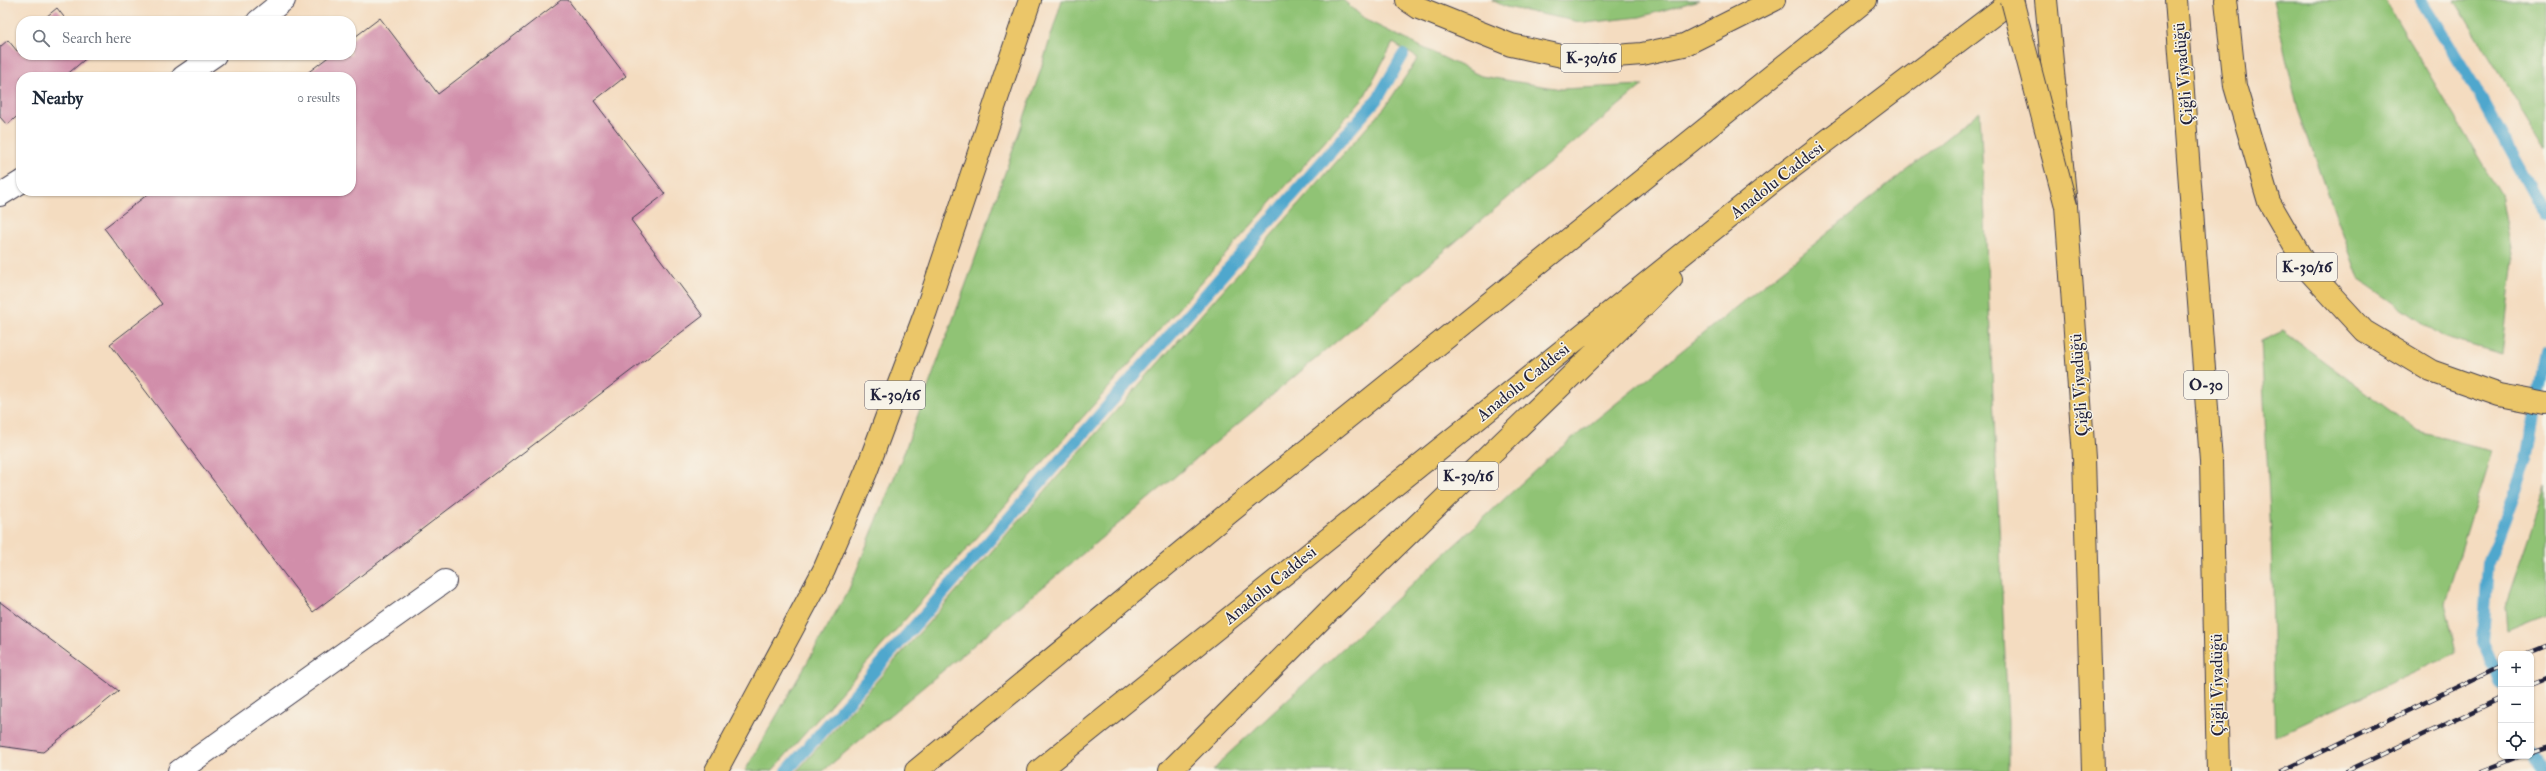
<!DOCTYPE html>
<html lang="en">
<head>
<meta charset="utf-8">
<style>
	:root { --surface:#fff; --page:#f2f2f3; --text:#1f2937; --muted:#747a83; --line:#e0e1e3 }
	body { margin:0; font-family:"IM FELL Double Pica",serif; background:var(--page); color:var(--text) }
	.controls { position:absolute; right:12px; bottom:12px; display:grid; overflow:hidden; border-radius:8px; box-shadow:0 1px 3px #0004 }
	.controls button { width:36px; height:36px; display:grid; place-items:center; padding:0; border:0; border-bottom:1px solid var(--line); background:var(--surface); color:var(--text); font:20px sans-serif }
	.list { margin:0; padding:0; list-style:none }
	h2 { display:flex; justify-content:space-between; align-items:center; height:52px; margin:0; padding:0 16px; font-size:17px }
	h2 small { font-size:13px; font-weight:400; color:var(--muted) }
	.icon { flex:none; width:22px; height:22px; fill:none; stroke:currentColor; stroke-width:2; stroke-linecap:round; stroke-linejoin:round }
	.map { position:relative; flex:none; width:2546px; height:771px; overflow:hidden }
	.search { position:absolute; background:var(--surface); box-shadow:0 1px 3px #0004; left:16px; top:16px; width:340px; height:44px; display:flex; align-items:center; gap:10px; box-sizing:border-box; padding:0 14px; border-radius:16px; color:var(--muted); font-size:15px }
	.panel { position:absolute; background:var(--surface); box-shadow:0 1px 3px #0004; left:16px; top:72px; width:340px; height:124px; border-radius:16px }
	.map>svg:first-child { display:block }
</style>
</head>
<body>
<div class="map">
<svg width="2546" height="771" viewBox="0 0 2546 771">
	<rect width="100%" height="100%" fill="#f7f3e8"/>
	<filter id="ink" filterUnits="userSpaceOnUse"><feTurbulence type="fractalNoise" baseFrequency=".025" numOctaves="2"/><feDisplacementMap in="SourceGraphic" scale="8" xChannelSelector="R" yChannelSelector="G"/><feConvolveMatrix kernelMatrix="1 2 1 2 8 2 1 2 1" color-interpolation-filters="sRGB"/></filter>
	<filter id="wash" filterUnits="userSpaceOnUse"><feTurbulence type="fractalNoise" baseFrequency=".012" numOctaves="4" result="noise"/><feDisplacementMap in="SourceGraphic" scale="16" xChannelSelector="R" yChannelSelector="G"/><feGaussianBlur stdDeviation="0.9" result="paint"/><feColorMatrix in="noise" values="0 0 0 0 0 0 0 0 0 0 0 0 0 0 0 0 0 1.4 0 .05"/><feComposite in="paint" operator="in"/></filter>
	<g filter="url(#wash)">
		<rect width="100%" height="100%" fill="#f4dcc0"/>
		<path fill="#90c374" stroke="#597258" d="M 1062,0 L 1343,0 L 1366,20 L 1481,76 L 1561,89 L 1643,85 L 823,771 L 797,771 L 1385,107 L 1418,58 L 1393,43 L 1364,97 L 772,771 L 745,771 L 849,589 L 902,458 L 969,276 L 1039,75 Z
			M 1492,0 L 1699,0 L 1640,17 L 1585,23 L 1506,7 Z
			M 2273,0 L 2385,0 L 2501,195 L 2513,260 L 2502,354 L 2445,338 L 2359,279 L 2298,110 Z
			M 2455,0 L 2546,0 L 2546,149 Z
			M 1980,111 L 2008,722 L 2008,771 L 1213,771 L 1226,756 L 1552,455 Z
			M 2283,331 L 2419,432 L 2492,450 L 2445,602 L 2456,652 L 2275,737 L 2271,535 L 2261,341 Z
			M 2546,485 L 2546,613 L 2507,629 L 2505,606 Z"/>
		<g fill="none" stroke-linecap="round" stroke-linejoin="round">
			<path stroke="#50a7cd" stroke-width="12" d="M 2421,0 L 2473,84 L 2546,217
				M 2501,684 L 2483,642 L 2488,564 L 2527,460 L 2546,350
				M 2531,754 L 2539,771
				M 787,771 L 1378,98 L 1403,55"/>
		</g>
		<g id="blocks">
			<path fill="#d18eaa" d="M 561,0 L 568,0 L 626,76 L 594,101 L 665,194 L 631,220 L 703,316 L 313,612 L 110,344 L 162,304 L 104,228 L 152,191 L 351,191 L 351,77 L 302,77 L 331,55 L 351,55 L 351,40 L 380,18 L 438,94 Z
				M 57,8 L 67,21 L 41,21 Z
				M 8,40 L 17,51 L 21,48 L 21,55 L 90,55 L 64,77 L 21,77 L 21,113 L 7,125 L 0,117 L 0,47 Z
				M 0,602 L 119,691 L 43,752 L 0,746 Z"/>
		</g>
	</g>
	<g filter="url(#ink)">
		<use href="#blocks" fill-opacity="0" stroke="#423e4f" stroke-width="1"/>
		<g fill="none" stroke-linecap="round" stroke-linejoin="round">
			<defs>
				<path id="minor" d="M 258,21 L 284,0
					M 183,77 L 215,55
					M 0,195 L 21,182
					M 179,771 L 445,581"/>
				<path id="highway" d="M 1407,0 L 1419,8 L 1511,45 L 1576,59 L 1642,54 L 1684,45 L 1774,0
					M 2046,0 L 2066,206 L 2084,458 L 2093,771
					M 2176,0 L 2211,461 L 2218,771
					M 2226,0 L 2235,86 L 2269,202 L 2309,271 L 2364,331 L 2431,371 L 2499,395 L 2546,404
					M 716,771 L 824,570 L 866,472 L 926,311 L 1030,0
					M 916,771 L 1230,512 L 1866,0
					M 1039,771 L 1770,184 L 2013,0
					M 1170,771 L 1333,607 L 1671,279"/>
			</defs>
			<use href="#minor" stroke="#423e4f" stroke-width="24"/>
			<use href="#highway" stroke="#423e4f" stroke-width="24"/>
			<use href="#minor" stroke="#fff" stroke-width="22"/>
			<use href="#highway" stroke="#ebc669" stroke-width="22"/>
			<defs>
				<path id="rail" d="M 2526,654 L 2546,646
					M 2531,685 L 2546,679
					M 2531,752 L 2546,747
					M 2282,771 L 2501,666
					M 2347,771 L 2501,698
					M 2482,771 L 2521,756"/>
			</defs>
			<use href="#rail" stroke="#22223b" stroke-width="4.5"/>
			<use href="#rail" stroke="#f7f3e8" stroke-width="3" stroke-dasharray="9" stroke-linecap="butt"/>
			<defs>
				<path id="highway-bridge" d="M 2012,0 L 2066,206"/>
			</defs>
			<use href="#highway-bridge" stroke="#423e4f" stroke-width="24" stroke-linecap="butt"/>
			<use href="#highway-bridge" stroke="#ebc669" stroke-width="22"/>
		</g>
	</g>
	<g text-anchor="middle" dominant-baseline="central" stroke-width="3" stroke-linejoin="round" paint-order="stroke">
		<g fill="#f7f3e8" stroke="#62616f" stroke-width="1">
			<rect x="1561" y="44" width="60" height="28" rx="3"/>
			<rect x="2277" y="253" width="60" height="28" rx="3"/>
			<rect x="2184" y="371" width="44" height="28" rx="3"/>
			<rect x="865" y="381" width="60" height="28" rx="3"/>
			<rect x="1438" y="462" width="60" height="28" rx="3"/>
		</g>
		<g font-size="16" font-weight="bold" fill="#22223b">
			<text x="1591" y="58">K-30/16</text>
			<text x="2307" y="267">K-30/16</text>
			<text x="2206" y="385">O-30</text>
			<text x="895" y="395">K-30/16</text>
			<text x="1468" y="476">K-30/16</text>
		</g>
		<g font-size="17" fill="#22223b" stroke="#f7f3e8">
			<text transform="translate(2183 74) rotate(-95)">Çiğli Viyadüğü</text>
			<text transform="translate(1777 180) rotate(-38)">Anadolu Caddesi</text>
			<text transform="translate(1523 382) rotate(-39)">Anadolu Caddesi</text>
			<text transform="translate(2079 385) rotate(-94)">Çiğli Viyadüğü</text>
			<text transform="translate(1270 585) rotate(-39)">Anadolu Caddesi</text>
			<text transform="translate(2217 685) rotate(-91)">Çiğli Viyadüğü</text>
		</g>
	</g>
</svg>
<div class="controls">
<button>+</button>
<button>−</button>
<button><svg class="icon" aria-label="locate" viewBox="0 0 24 24"><circle cx="12" cy="12" r="6"/><path d="M12 2v4M12 18v4M2 12h4M18 12h4"/></svg></button>
</div>
<div class="search"><svg class="icon" aria-label="search" viewBox="0 0 24 24"><circle cx="10" cy="10" r="6"/><path d="M15 15l6 6"/></svg>Search here</div>
<section class="panel">
<h2>Nearby<small>0 results</small></h2>
<ul class="list">
</ul>
</section>
</div>
</body>
</html>
